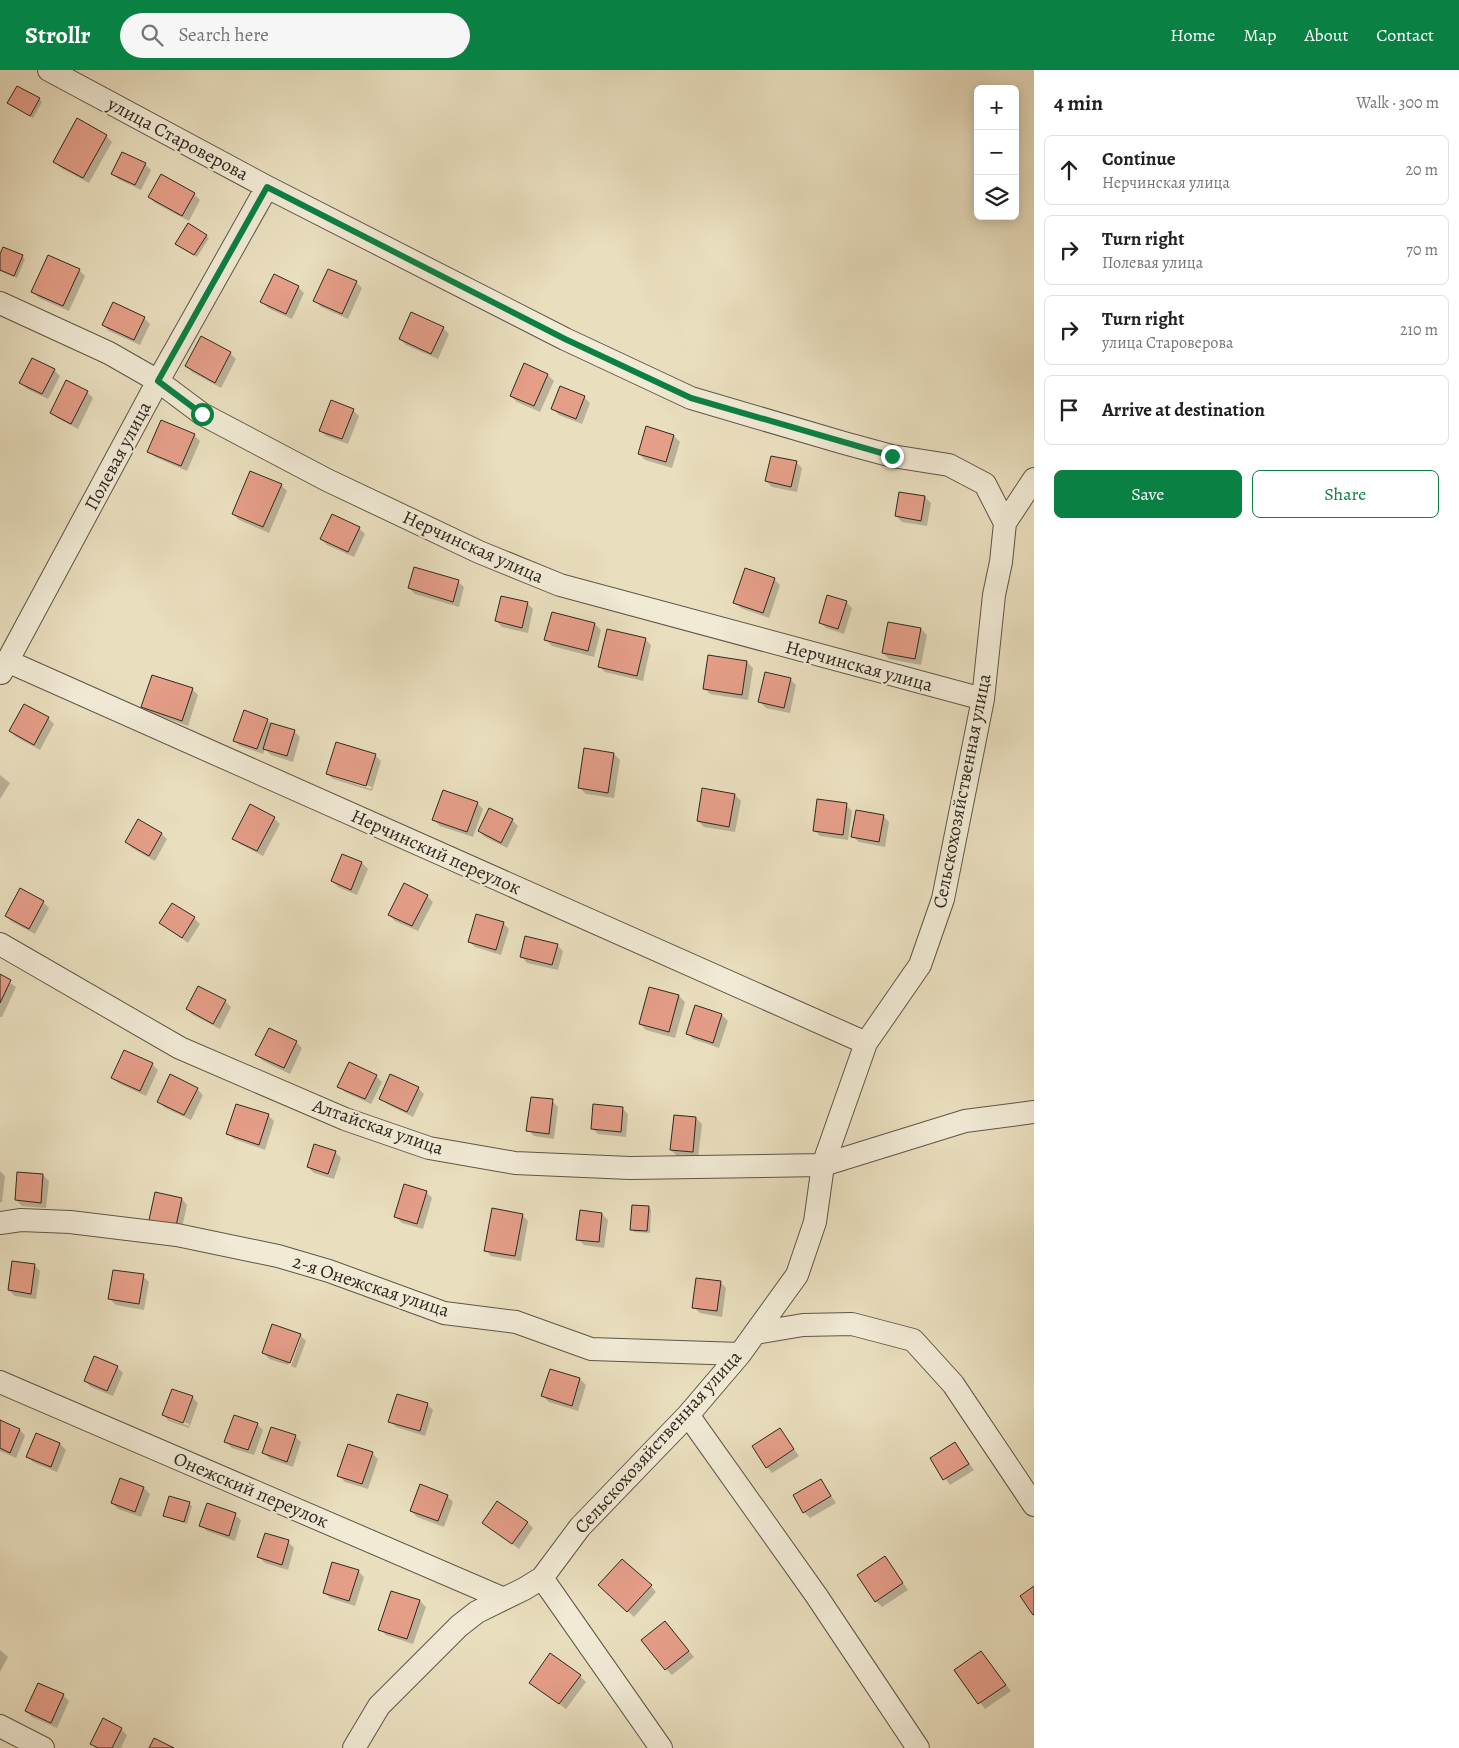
<!DOCTYPE html>
<html lang="en">
<head>
<meta charset="utf-8">
<style>
	:root { --surface:#fff; --page:#f6f6f6; --text:#202124; --muted:#757577; --line:#e0e0e0; --accent:#0b8043 }
	body { margin:0; font-family:Alegreya,serif; background:var(--page); color:var(--text) }
	.controls { position:absolute; right:15px; top:15px; display:grid; overflow:hidden; border-radius:8px; box-shadow:0 2px 12px #0003 }
	.controls button { width:45px; height:45px; display:grid; place-items:center; padding:0; border:0; border-bottom:1px solid var(--line); background:var(--surface); color:var(--text); font:25px sans-serif }
	.stop { position:absolute; width:15px; height:15px; margin:-11px; border:4px solid #0b8043; border-radius:50%; background:#fff }
	.stop.end { background:#0b8043; border-color:#fff; box-shadow:0 1px 5px #0008 }
	.list { margin:0; padding:0; list-style:none }
	h2 { display:flex; justify-content:space-between; align-items:center; height:65px; margin:0; padding:0 20px; font-size:21px }
	h2 small { font-size:16px; font-weight:400; color:var(--muted) }
	.list li { display:grid; grid-template-columns:32px 1fr auto; gap:15px; align-items:center; box-sizing:border-box; height:70px; margin:0 10px 10px; padding:0 10px; border:1px solid var(--line); border-radius:8px }
	.list b { display:block; font-size:19px; white-space:nowrap }
	.list p { margin:0; font-size:16px; white-space:nowrap; color:var(--muted) }
	.list em { font-size:16px; font-style:normal; color:var(--muted) }
	.actions { display:flex; gap:10px; padding:15px 20px }
	.actions a { flex:1; padding:11px 0; border:1px solid var(--accent); border-radius:8px; text-align:center; font-size:18px; color:var(--accent) }
	.actions .main { background:var(--accent); color:#fff }
	.icon { flex:none; width:28px; height:28px; fill:none; stroke:currentColor; stroke-width:2; stroke-linecap:round; stroke-linejoin:round }
	.map { position:relative; flex:none; width:1034px; height:1678px; overflow:hidden }
	header { display:flex; align-items:center; gap:30px; box-sizing:border-box; height:70px; padding:0 25px; background:var(--accent); color:#fff }
	header strong { font-size:24px }
	nav { display:flex; gap:28px; margin-inline-start:auto; font-size:18px }
	.search { width:350px; height:45px; background:var(--page); display:flex; align-items:center; gap:12px; box-sizing:border-box; padding:0 18px; border-radius:28px; color:var(--muted); font-size:19px }
	main { display:flex }
	aside { flex:1; background:var(--surface) }
	.map>svg:first-child { display:block }
</style>
</head>
<body>
<header>
<strong>Strollr</strong>
<div class="search"><svg class="icon" aria-label="search" viewBox="0 0 24 24"><circle cx="10" cy="10" r="6"/><path d="M15 15l6 6"/></svg>Search here</div>
<nav><a>Home</a><a>Map</a><a>About</a><a>Contact</a></nav>
</header>
<main>
<div class="map">
<svg width="1034" height="1678" viewBox="0 0 1034 1678">
	<rect width="100%" height="100%" fill="#e9debe"/>
	<filter id="stains"><feTurbulence type="fractalNoise" baseFrequency=".004" numOctaves="4"/><feColorMatrix values="0 0 0 0 .2 0 0 0 0 .09 0 0 0 0 .02 0 0 0 .5 -.17"/></filter>
	<radialGradient id="worn" r=".72"><stop offset=".6" stop-color="#630" stop-opacity="0"/><stop offset="1" stop-color="#630" stop-opacity=".3"/></radialGradient>
	<path fill="#0003" fill-rule="evenodd" d="M 39,29 L 42,32 L 33,48 L 9,33 Z
		M 106,66 L 112,72 L 89,113 L 61,98 L 55,92 Z
		M 145,94 L 151,100 L 141,120 L 118,109 L 112,103 Z
		M 161,106 L 194,124 L 200,130 L 189,151 L 155,133 L 149,127 Z
		M 206,166 L 209,168 L 197,187 L 179,176 Z
		M 22,186 L 25,189 L 17,208 L 0,201 L 0,187 Z
		M 79,200 L 85,206 L 69,241 L 39,228 L 33,222 Z
		M 356,212 L 362,218 L 348,249 L 321,237 L 315,231 Z
		M 298,217 L 304,223 L 292,249 L 268,238 L 262,232 Z
		M 144,248 L 150,254 L 140,275 L 109,261 L 103,255 Z
		M 443,258 L 449,264 L 438,289 L 406,275 L 400,269 Z
		M 230,283 L 236,289 L 221,318 L 192,302 L 186,296 Z
		M 54,300 L 60,306 L 48,329 L 27,319 L 21,313 Z
		M 548,305 L 554,311 L 540,342 L 517,332 L 511,326 Z
		M 87,322 L 93,328 L 78,359 L 57,348 L 51,342 Z
		M 584,327 L 590,333 L 582,354 L 559,345 L 553,339 Z
		M 353,340 L 359,346 L 348,374 L 326,366 L 320,360 Z
		M 647,358 L 674,366 L 680,372 L 672,398 L 645,390 L 639,384 Z
		M 194,365 L 200,371 L 187,401 L 155,387 L 149,381 Z
		M 796,392 L 802,398 L 797,422 L 772,417 L 766,411 Z
		M 281,415 L 287,421 L 269,463 L 239,450 L 233,444 Z
		M 925,427 L 931,433 L 927,456 L 902,452 L 896,446 Z
		M 359,458 L 365,464 L 354,487 L 327,475 L 321,469 Z
		M 774,509 L 780,515 L 769,548 L 741,538 L 735,532 Z
		M 458,512 L 464,517 L 459,537 L 415,524 L 409,518 Z
		M 846,532 L 852,538 L 844,564 L 826,558 L 820,552 Z
		M 527,533 L 533,539 L 528,563 L 502,557 L 496,551 Z
		M 595,554 L 601,560 L 594,587 L 552,576 L 546,570 Z
		M 921,559 L 927,565 L 921,595 L 889,589 L 883,583 Z
		M 645,569 L 651,575 L 643,611 L 605,602 L 599,596 Z
		M 747,592 L 753,598 L 748,630 L 710,624 L 704,618 Z
		M 790,609 L 796,615 L 790,643 L 766,638 L 760,632 Z
		M 192,619 L 198,625 L 188,656 L 148,642 L 142,636 Z
		M 48,648 L 54,654 L 40,680 L 16,667 L 10,661 Z
		M 267,650 L 272,654 L 294,661 L 300,667 L 293,692 L 271,685 L 265,679 L 263,684 L 240,676 L 234,670 Z
		M 614,684 L 620,690 L 614,728 L 586,724 L 580,718 Z
		M 375,685 L 381,691 L 372,721 L 333,709 L 327,703 ZM 333,705 L 372,717 L 371,719 L 333,707 Z
		M 0,705 L 10,713 L 0,729 Z
		M 735,725 L 741,731 L 735,762 L 704,757 L 698,751 Z
		M 477,733 L 483,739 L 473,767 L 440,756 L 434,750 Z
		M 846,735 L 852,741 L 848,770 L 820,766 L 814,760 Z
		M 883,746 L 889,752 L 885,777 L 859,772 L 853,767 Z
		M 274,748 L 280,754 L 263,786 L 240,774 L 234,768 Z
		M 512,750 L 518,756 L 507,778 L 485,767 L 479,761 Z
		M 162,764 L 167,769 L 155,791 L 132,778 L 126,772 Z
		M 343,785 L 362,793 L 368,799 L 357,825 L 338,817 L 332,811 Z
		M 427,826 L 433,832 L 418,861 L 395,851 L 389,845 Z
		M 43,832 L 49,838 L 35,864 L 12,852 L 6,846 Z
		M 194,848 L 200,854 L 188,873 L 160,853 Z
		M 503,853 L 509,859 L 501,885 L 475,877 L 469,871 Z
		M 557,875 L 563,881 L 558,900 L 527,893 L 522,887 Z
		M 0,906 L 16,917 L 2,947 L 0,947 Z
		M 679,926 L 685,932 L 675,968 L 646,960 L 640,954 Z
		M 225,931 L 231,937 L 220,959 L 193,945 L 187,939 Z
		M 696,936 L 722,945 L 728,951 L 719,978 L 693,969 L 687,963 Z
		M 296,972 L 302,978 L 290,1004 L 263,991 L 257,985 Z
		M 152,994 L 158,1000 L 146,1026 L 118,1013 L 112,1007 Z
		M 376,1006 L 382,1012 L 371,1034 L 345,1022 L 339,1016 Z
		M 418,1018 L 424,1024 L 413,1047 L 387,1034 L 381,1028 Z
		M 197,1019 L 203,1025 L 191,1050 L 165,1038 L 159,1032 Z
		M 552,1031 L 558,1037 L 554,1069 L 534,1066 L 528,1060 Z
		M 622,1038 L 628,1044 L 626,1067 L 598,1064 L 592,1058 Z
		M 268,1045 L 274,1051 L 265,1080 L 234,1069 L 228,1063 Z
		M 696,1048 L 702,1054 L 698,1088 L 677,1086 L 671,1080 Z
		M 335,1082 L 341,1088 L 334,1109 L 314,1103 L 308,1097 Z
		M 0,1101 L 5,1106 L 2,1132 L 0,1132 Z
		M 43,1105 L 49,1111 L 46,1138 L 22,1136 L 16,1130 Z
		M 426,1122 L 432,1128 L 423,1159 L 402,1153 L 396,1147 Z
		M 182,1129 L 187,1135 L 181,1162 L 156,1156 L 150,1150 Z
		M 649,1137 L 651,1140 L 650,1163 L 634,1162 L 632,1160 Z
		M 602,1144 L 608,1150 L 604,1178 L 584,1175 L 578,1169 Z
		M 522,1145 L 528,1151 L 521,1191 L 491,1186 L 486,1180 Z
		M 34,1195 L 40,1201 L 36,1229 L 15,1226 L 9,1220 Z
		M 143,1206 L 149,1212 L 144,1240 L 116,1235 L 110,1229 Z
		M 720,1212 L 726,1218 L 722,1247 L 700,1243 L 694,1237 Z
		M 300,1265 L 306,1271 L 296,1298 L 291,1296 L 301,1267 L 298,1267 L 288,1295 L 269,1289 L 264,1283 Z
		M 117,1297 L 123,1303 L 113,1326 L 91,1317 L 85,1311 Z
		M 580,1309 L 586,1315 L 578,1341 L 549,1332 L 543,1326 Z
		M 192,1327 L 198,1333 L 189,1358 L 169,1351 L 163,1345 ZM 169,1346 L 189,1354 L 189,1356 L 169,1349 Z
		M 427,1334 L 433,1340 L 425,1366 L 396,1357 L 390,1351 Z
		M 0,1351 L 20,1360 L 25,1366 L 16,1388 L 0,1381 Z
		M 257,1354 L 263,1360 L 254,1385 L 232,1378 L 226,1372 Z
		M 780,1360 L 799,1386 L 772,1403 L 767,1397 Z
		M 36,1364 L 60,1374 L 66,1380 L 57,1402 L 33,1392 L 27,1386 Z
		M 295,1366 L 301,1372 L 293,1397 L 270,1389 L 264,1383 Z
		M 955,1374 L 974,1400 L 950,1415 L 932,1389 Z
		M 372,1383 L 378,1389 L 368,1419 L 345,1412 L 339,1406 Z
		M 121,1410 L 144,1418 L 150,1424 L 141,1447 L 118,1439 L 112,1433 Z
		M 821,1410 L 836,1433 L 810,1448 L 804,1442 Z
		M 447,1426 L 453,1432 L 444,1457 L 417,1447 L 411,1441 Z
		M 189,1434 L 192,1436 L 187,1454 L 164,1445 Z
		M 235,1445 L 241,1450 L 235,1471 L 207,1461 L 201,1455 Z
		M 527,1452 L 533,1458 L 519,1479 L 484,1453 Z
		M 288,1472 L 294,1478 L 288,1500 L 265,1493 L 259,1487 Z
		M 885,1488 L 908,1520 L 882,1537 L 876,1531 Z
		M 358,1501 L 364,1507 L 355,1536 L 330,1528 L 324,1522 Z
		M 651,1516 L 656,1522 L 634,1547 L 606,1521 Z
		M 420,1531 L 426,1537 L 413,1574 L 386,1565 L 380,1559 Z
		M 665,1552 L 694,1587 L 672,1605 L 666,1599 Z
		M 0,1580 L 8,1587 L 0,1602 Z
		M 981,1582 L 1011,1621 L 985,1639 L 956,1600 Z
		M 580,1606 L 586,1612 L 566,1639 L 531,1613 Z
		M 63,1625 L 69,1631 L 57,1658 L 32,1647 L 26,1641 Z
		M 121,1659 L 127,1665 L 121,1678 L 96,1678 L 91,1673 Z"/>
	<path fill="#e59e88" stroke="#2f281e" d="M 17,16 L 40,28 L 30,46 L 7,33 Z
		M 77,48 L 107,65 L 83,108 L 53,92 Z
		M 122,82 L 146,93 L 135,115 L 111,104 Z
		M 161,104 L 195,123 L 182,146 L 148,127 Z
		M 188,153 L 207,165 L 194,185 L 175,174 Z
		M 3,177 L 23,185 L 14,206 L 0,200 L 0,184 Z
		M 48,185 L 80,199 L 63,236 L 31,222 Z
		M 328,199 L 357,211 L 342,244 L 313,231 Z
		M 274,204 L 299,216 L 286,244 L 260,232 Z
		M 113,232 L 145,247 L 134,270 L 102,255 Z
		M 411,242 L 444,257 L 431,284 L 399,269 Z
		M 201,266 L 231,282 L 215,313 L 185,296 Z
		M 32,288 L 55,299 L 42,324 L 19,313 Z
		M 524,293 L 548,304 L 534,336 L 510,326 Z
		M 66,310 L 88,321 L 71,354 L 50,343 Z
		M 560,316 L 585,326 L 576,349 L 551,339 Z
		M 331,330 L 354,339 L 342,369 L 319,361 Z
		M 161,350 L 195,364 L 181,396 L 147,382 Z
		M 646,356 L 674,365 L 666,392 L 638,384 Z
		M 771,386 L 797,391 L 791,417 L 765,411 Z
		M 250,401 L 282,414 L 263,457 L 232,444 Z
		M 899,422 L 925,426 L 921,451 L 895,446 Z
		M 332,444 L 360,457 L 348,482 L 320,469 Z
		M 414,497 L 459,510 L 453,532 L 408,518 Z
		M 745,498 L 775,508 L 763,543 L 733,533 Z
		M 827,525 L 847,531 L 838,559 L 819,553 Z
		M 501,526 L 528,532 L 522,558 L 495,551 Z
		M 552,542 L 595,553 L 588,581 L 544,570 Z
		M 888,552 L 921,558 L 915,589 L 882,583 Z
		M 607,559 L 646,568 L 637,606 L 598,597 Z
		M 708,585 L 747,591 L 742,625 L 703,619 Z
		M 765,602 L 791,608 L 784,638 L 758,632 Z
		M 152,605 L 193,618 L 182,651 L 141,637 Z
		M 24,634 L 49,647 L 34,675 L 9,661 Z
		M 244,640 L 268,649 L 257,679 L 233,671 Z
		M 271,653 L 295,660 L 287,686 L 263,679 Z
		M 336,672 L 376,684 L 366,716 L 326,704 Z
		M 584,678 L 614,683 L 608,723 L 578,718 Z
		M 702,718 L 735,724 L 729,757 L 697,751 Z
		M 443,720 L 478,732 L 467,762 L 432,750 Z
		M 817,729 L 847,733 L 843,765 L 813,761 Z
		M 250,734 L 275,747 L 257,781 L 232,769 Z
		M 489,738 L 513,749 L 501,773 L 478,761 Z
		M 856,740 L 884,745 L 879,772 L 851,767 Z
		M 138,749 L 162,763 L 149,786 L 125,772 Z
		M 342,784 L 362,792 L 351,820 L 331,811 Z
		M 404,813 L 428,825 L 412,856 L 388,845 Z
		M 20,818 L 44,831 L 29,859 L 5,846 Z
		M 172,833 L 195,847 L 182,868 L 159,853 Z
		M 476,844 L 504,852 L 496,880 L 468,872 Z
		M 525,866 L 558,874 L 552,895 L 520,887 Z
		M 0,904 L 11,910 L 0,933 Z
		M 198,916 L 226,930 L 213,954 L 186,939 Z
		M 649,917 L 679,925 L 669,962 L 639,954 Z
		M 695,935 L 722,944 L 713,973 L 686,964 Z
		M 269,958 L 297,971 L 284,998 L 255,985 Z
		M 124,980 L 153,993 L 140,1021 L 111,1008 Z
		M 349,992 L 377,1005 L 365,1029 L 337,1017 Z
		M 170,1004 L 198,1018 L 184,1045 L 157,1032 Z
		M 390,1004 L 419,1017 L 407,1042 L 379,1029 Z
		M 531,1027 L 553,1029 L 549,1064 L 526,1061 Z
		M 236,1034 L 269,1044 L 259,1075 L 226,1064 Z
		M 593,1034 L 623,1037 L 621,1062 L 591,1059 Z
		M 674,1045 L 696,1047 L 693,1082 L 670,1080 Z
		M 314,1074 L 336,1081 L 328,1104 L 307,1097 Z
		M 17,1102 L 43,1104 L 41,1133 L 15,1130 Z
		M 404,1114 L 427,1121 L 417,1154 L 394,1147 Z
		M 155,1122 L 182,1128 L 176,1156 L 149,1150 Z
		M 632,1135 L 649,1136 L 647,1161 L 630,1160 Z
		M 492,1138 L 523,1144 L 515,1186 L 484,1181 Z
		M 580,1140 L 602,1143 L 599,1172 L 576,1170 Z
		M 12,1191 L 35,1194 L 31,1224 L 8,1220 Z
		M 113,1200 L 144,1204 L 139,1234 L 108,1229 Z
		M 696,1208 L 721,1211 L 717,1241 L 692,1238 Z
		M 272,1254 L 301,1264 L 290,1293 L 262,1283 Z
		M 94,1286 L 118,1296 L 107,1321 L 84,1311 Z
		M 550,1299 L 580,1308 L 572,1336 L 541,1326 Z
		M 172,1319 L 193,1326 L 183,1353 L 162,1345 Z
		M 397,1324 L 428,1333 L 420,1361 L 388,1352 Z
		M 234,1345 L 258,1353 L 248,1380 L 224,1372 Z
		M 0,1350 L 20,1359 L 10,1383 L 0,1378 Z
		M 271,1357 L 296,1365 L 287,1392 L 262,1383 Z
		M 780,1358 L 794,1379 L 766,1398 L 752,1376 Z
		M 36,1363 L 60,1373 L 51,1397 L 26,1387 Z
		M 955,1372 L 969,1394 L 943,1410 L 930,1388 Z
		M 348,1374 L 373,1382 L 362,1414 L 337,1406 Z
		M 120,1408 L 144,1417 L 135,1442 L 111,1433 Z
		M 821,1409 L 831,1426 L 803,1443 L 793,1425 Z
		M 420,1414 L 448,1425 L 438,1451 L 410,1441 Z
		M 169,1426 L 190,1432 L 184,1452 L 163,1446 Z
		M 497,1431 L 528,1452 L 512,1474 L 482,1453 Z
		M 207,1433 L 236,1443 L 229,1466 L 199,1456 Z
		M 265,1463 L 289,1470 L 282,1495 L 257,1487 Z
		M 885,1486 L 903,1513 L 875,1532 L 857,1505 Z
		M 622,1489 L 652,1515 L 627,1542 L 598,1515 Z
		M 332,1492 L 359,1500 L 349,1531 L 323,1523 Z
		M 1034,1516 L 1034,1544 L 1033,1545 L 1020,1526 Z
		M 391,1521 L 420,1530 L 407,1569 L 378,1560 Z
		M 665,1551 L 689,1581 L 665,1600 L 641,1570 Z
		M 981,1581 L 1006,1615 L 978,1634 L 954,1600 Z
		M 550,1583 L 581,1605 L 559,1634 L 529,1613 Z
		M 38,1613 L 64,1624 L 51,1653 L 25,1641 Z
		M 103,1648 L 122,1658 L 112,1678 L 98,1678 L 90,1674 Z
		M 154,1668 L 174,1678 L 149,1678 Z"/>
	<g fill="none" stroke-linecap="round" stroke-linejoin="round">
		<defs>
			<path id="minor" d="M 49,0 L 267,117 L 565,269 L 691,328 L 844,373 L 892,386 L 949,395 L 985,414 L 1005,453
				M 0,233 L 109,283 L 158,311 L 202,344 L 327,410 L 479,482 L 560,515 L 983,629
				M 7,591 L 866,973
				M 1,603 L 158,311 L 267,117
				M 0,874 L 180,978 L 345,1049 L 429,1078 L 515,1093 L 630,1098 L 823,1095 L 965,1051 L 1034,1042
				M 0,1153 L 21,1150 L 70,1152 L 177,1165 L 278,1186 L 329,1201 L 444,1243 L 516,1252 L 591,1279 L 740,1284
				M 755,1263 L 803,1255 L 852,1254 L 913,1270 L 953,1314 L 1034,1435
				M 0,1312 L 502,1528
				M 688,1345 L 816,1525 L 918,1678
				M 542,1508 L 661,1678
				M 0,1656 L 43,1678
				M 354,1678 L 379,1636 L 459,1556 L 477,1542 L 524,1519 L 542,1508 L 580,1457 L 688,1345 L 740,1284 L 797,1205 L 815,1152 L 823,1095 L 866,973 L 920,895 L 943,829 L 983,629 L 994,525 L 1001,492 L 1005,453 L 1034,409"/>
		</defs>
		<use href="#minor" stroke="#5e5646" stroke-width="24"/>
		<use href="#minor" stroke="#f1ead5" stroke-width="22"/>
	</g>
	<g fill="none" stroke-linecap="round" stroke-linejoin="round">
		<path stroke="#0b8043" stroke-width="6" d="M 202,344 L 158,311 L 267,117 L 565,269 L 691,328 L 892,386"/>
	</g>
	<g text-anchor="middle" dominant-baseline="central" stroke-width="4" stroke-linejoin="round" paint-order="stroke">
		<g font-size="19" fill="#2f281e" stroke="#f1ead5">
			<text transform="translate(178 69) rotate(28)">улица Староверова</text>
			<text transform="translate(118 386) rotate(-62)">Полевая улица</text>
			<text transform="translate(473 477) rotate(24)">Нерчинская улица</text>
			<text transform="translate(859 596) rotate(15)">Нерчинская улица</text>
			<text transform="translate(962 721) rotate(-79)">Сельскохозяйственная улица</text>
			<text transform="translate(436 782) rotate(24)">Нерчинский переулок</text>
			<text transform="translate(378 1057) rotate(19)">Алтайская улица</text>
			<text transform="translate(371 1216) rotate(18)">2-я Онежская улица</text>
			<text transform="translate(658 1372) rotate(-48)">Сельскохозяйственная улица</text>
			<text transform="translate(251 1420) rotate(23)">Онежский переулок</text>
		</g>
	</g>
	<rect width="100%" height="100%" filter="url(#stains)"/>
	<rect width="100%" height="100%" fill="url(#worn)"/>
</svg>
<div class="controls">
<button>+</button>
<button>−</button>
<button><svg class="icon" aria-label="layers" viewBox="0 0 24 24"><path d="M12 4l9 5-9 5-9-5zM3 14l9 5 9-5"/></svg></button>
</div>
<div class="stop" style="left:202px;top:344px"></div>
<div class="stop end" style="left:892px;top:386px"></div>
</div>
<aside>
<h2>4 min<small>Walk · 300 m</small></h2>
<ul class="list">
<li><svg class="icon" aria-label="ahead" viewBox="0 0 24 24"><path d="M12 20V5M6 11l6-6 6 6"/></svg><div><b>Continue</b><p>Нерчинская улица</p></div><em>20 m</em></li>
<li><svg class="icon" aria-label="right" viewBox="0 0 24 24"><path d="M7 20v-9h11M14 6l5 5-5 5"/></svg><div><b>Turn right</b><p>Полевая улица</p></div><em>70 m</em></li>
<li><svg class="icon" aria-label="right" viewBox="0 0 24 24"><path d="M7 20v-9h11M14 6l5 5-5 5"/></svg><div><b>Turn right</b><p>улица Староверова</p></div><em>210 m</em></li>
<li><svg class="icon" aria-label="arrive" viewBox="0 0 24 24"><path d="M6 21V4h12l-3 4 3 4H6"/></svg><div><b>Arrive at destination</b></div></li>
</ul>
<div class="actions"><a class="main">Save</a><a>Share</a></div>
</aside>
</main>
</body>
</html>
